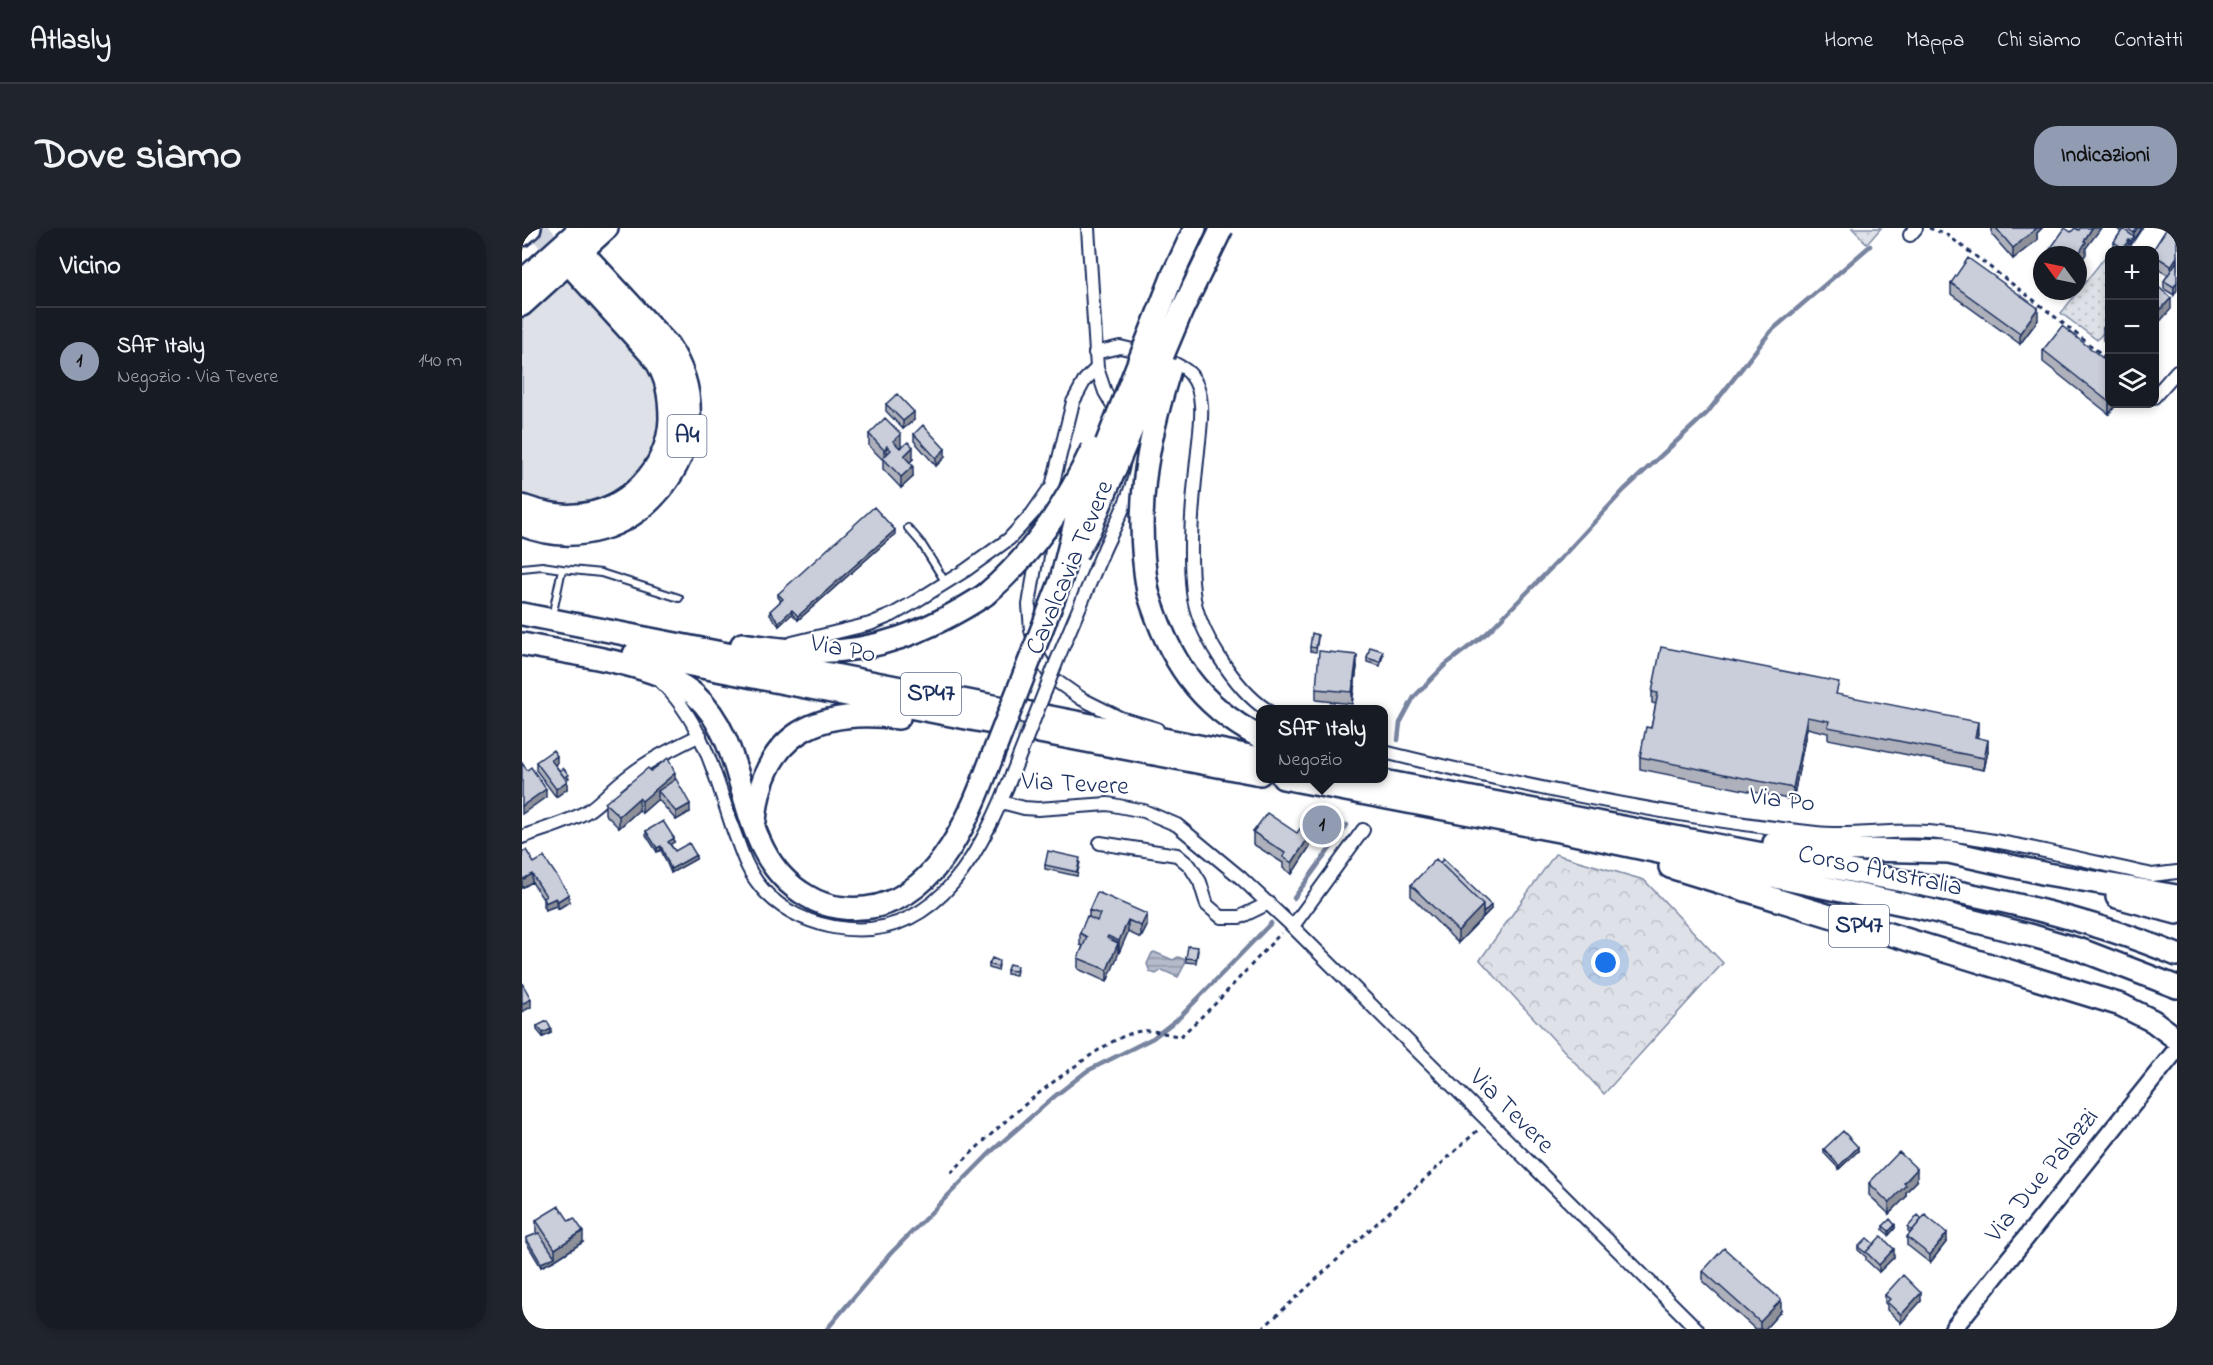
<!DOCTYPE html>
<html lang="it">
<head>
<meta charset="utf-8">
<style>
	:root { --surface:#171b24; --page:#20242c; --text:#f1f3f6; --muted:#9ea1a6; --line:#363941; --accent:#919bb2 }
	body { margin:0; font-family:"Indie Flower",sans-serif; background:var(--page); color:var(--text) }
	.controls { position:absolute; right:18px; top:18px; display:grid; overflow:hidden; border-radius:12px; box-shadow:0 3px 9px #0003 }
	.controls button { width:54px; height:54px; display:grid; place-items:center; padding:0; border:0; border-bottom:2px solid var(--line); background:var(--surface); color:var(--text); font:30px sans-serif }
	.compass { position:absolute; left:1511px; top:18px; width:54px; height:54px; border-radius:50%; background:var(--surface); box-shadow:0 3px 9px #0003; rotate:303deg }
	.you { position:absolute; left:1084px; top:735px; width:21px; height:21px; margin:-15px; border:4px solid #fff; border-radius:50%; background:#1a73e8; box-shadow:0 0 0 9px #1a73e833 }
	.badge { display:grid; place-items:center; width:39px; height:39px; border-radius:50%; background:var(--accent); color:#111; font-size:20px; font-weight:700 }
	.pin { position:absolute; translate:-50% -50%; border:3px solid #fff; box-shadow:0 2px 6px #0006 }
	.popup { position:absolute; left:734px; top:477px; width:132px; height:78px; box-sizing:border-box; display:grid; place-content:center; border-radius:12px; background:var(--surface); filter:drop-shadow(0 2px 4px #0005); font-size:20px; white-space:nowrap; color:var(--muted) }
	.popup b { font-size:22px; color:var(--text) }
	.popup::after { content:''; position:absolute; left:50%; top:100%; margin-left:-12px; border:12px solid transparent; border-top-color:var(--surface) }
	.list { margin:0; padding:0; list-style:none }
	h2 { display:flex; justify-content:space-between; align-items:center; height:78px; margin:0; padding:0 24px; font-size:26px }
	h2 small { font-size:20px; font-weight:400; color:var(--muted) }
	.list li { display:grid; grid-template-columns:39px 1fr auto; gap:18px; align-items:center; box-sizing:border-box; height:108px; padding:0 24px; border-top:2px solid var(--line) }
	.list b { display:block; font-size:22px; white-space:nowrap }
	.list p { margin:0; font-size:20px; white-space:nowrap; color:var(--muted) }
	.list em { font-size:20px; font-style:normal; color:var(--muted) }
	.icon { flex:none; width:33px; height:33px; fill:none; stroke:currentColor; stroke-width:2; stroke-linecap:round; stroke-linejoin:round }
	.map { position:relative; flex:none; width:1655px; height:1101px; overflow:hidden; border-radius:24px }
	header { display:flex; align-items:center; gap:36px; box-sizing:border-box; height:84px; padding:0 30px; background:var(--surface); border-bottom:2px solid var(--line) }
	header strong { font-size:28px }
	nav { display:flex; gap:33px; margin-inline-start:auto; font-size:21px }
	.intro { display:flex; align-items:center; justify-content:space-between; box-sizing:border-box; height:144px; padding:0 36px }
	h1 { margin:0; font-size:42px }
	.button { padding:15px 27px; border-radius:24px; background:var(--accent); color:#111; font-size:21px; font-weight:700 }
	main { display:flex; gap:36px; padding:0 36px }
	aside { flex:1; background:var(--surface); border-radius:24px; box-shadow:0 3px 9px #0003 }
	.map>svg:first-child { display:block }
</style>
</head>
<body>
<header>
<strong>Atlasly</strong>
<nav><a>Home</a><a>Mappa</a><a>Chi siamo</a><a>Contatti</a></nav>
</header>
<div class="intro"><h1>Dove siamo</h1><a class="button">Indicazioni</a></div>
<main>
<aside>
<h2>Vicino<small></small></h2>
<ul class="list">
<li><span class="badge">1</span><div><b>SAF Italy</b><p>Negozio · Via Tevere</p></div><em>140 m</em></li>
</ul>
</aside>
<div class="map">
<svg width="1655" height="1101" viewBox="0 0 1655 1101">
	<defs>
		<pattern id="forest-crowns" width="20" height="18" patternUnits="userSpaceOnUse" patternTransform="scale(1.5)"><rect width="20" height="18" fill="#dee1e7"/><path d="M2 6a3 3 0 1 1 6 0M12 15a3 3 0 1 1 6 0" fill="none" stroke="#bec1c9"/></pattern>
		<pattern id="park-dots" width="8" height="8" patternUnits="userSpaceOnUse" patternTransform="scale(1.5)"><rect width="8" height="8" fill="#dee1e7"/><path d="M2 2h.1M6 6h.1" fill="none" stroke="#bec1c9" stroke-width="1.8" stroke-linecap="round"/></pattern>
		<pattern id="water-rules" width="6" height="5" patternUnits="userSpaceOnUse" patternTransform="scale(1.5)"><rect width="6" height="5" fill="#b5bbca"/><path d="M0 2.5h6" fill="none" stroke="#9298a7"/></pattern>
	</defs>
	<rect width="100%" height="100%" fill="#fff"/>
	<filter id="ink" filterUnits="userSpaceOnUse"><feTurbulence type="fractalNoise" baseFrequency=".0167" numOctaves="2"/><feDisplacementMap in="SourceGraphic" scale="12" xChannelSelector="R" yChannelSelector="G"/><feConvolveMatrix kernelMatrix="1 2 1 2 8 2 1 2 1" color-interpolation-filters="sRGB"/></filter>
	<g filter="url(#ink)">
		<path fill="#dee1e7" stroke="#7c88a2" stroke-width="1.5" d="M 47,46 L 131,142 L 140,179 L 132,222 L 109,253 L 93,266 L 76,273 L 55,278 L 31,277 L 0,267 L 0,91 Z"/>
		<path fill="url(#forest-crowns)" stroke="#7c88a2" stroke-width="1.5" d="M 1033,626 L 1122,652 L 1201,735 L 1082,866 L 958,732 Z"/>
		<path fill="url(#park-dots)" stroke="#7c88a2" stroke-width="1.5" d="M 1330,0 L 1359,0 L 1345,16 Z
			M 1587,24 L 1587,98 L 1575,112 L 1539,85 Z"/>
		<path fill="url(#water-rules)" stroke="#77839f" stroke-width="1.5" d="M 632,724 L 651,732 L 656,729 L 662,731 L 663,736 L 656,749 L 640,742 L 634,746 L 628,744 L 625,736 L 630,725 Z"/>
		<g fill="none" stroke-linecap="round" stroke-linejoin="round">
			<path stroke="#77839f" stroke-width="4.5" d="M 876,512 L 878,495 L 892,469 L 923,437 L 965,405 L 1040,329 L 1102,262 L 1185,185 L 1249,103 L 1348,18
				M 772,670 L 825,597
				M 305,1101 L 369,1025 L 471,922 L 533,868 L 565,843 L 631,810 L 658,789 L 749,695"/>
			<path stroke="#d1d5df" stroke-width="21" stroke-dasharray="21 10" stroke-linecap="butt" d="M 14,0 L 46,35
				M 466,494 L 517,504"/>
			<defs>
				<path id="lane" d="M 386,300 L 399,315 L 424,355
					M 0,340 L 20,338 L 40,341 L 30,389
					M 40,341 L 79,345 L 157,370"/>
				<path id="street" d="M 566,0 L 575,140 L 583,164 L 597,188
					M 1388,7 L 1394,0
					M 573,125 L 598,119 L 624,125
					M 646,132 C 653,136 665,141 669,147 C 685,167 678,200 676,223 C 671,269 666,317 671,364 C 675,402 713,461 745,482
					M 1632,169 L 1655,143
					M 521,295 L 551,174 L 563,152 L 575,140
					M 517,315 L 507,377 L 509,402 L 517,429 L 530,450 L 560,471 L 598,490 L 635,501
					M 583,319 C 594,296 616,253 616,228 C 616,220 611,213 607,206
					M 270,415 L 348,396 L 370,387 L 391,375 L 444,342 L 487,311 L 510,286 L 526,263
					M 137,452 C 180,492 193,547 211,601 C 218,619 223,638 235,654 C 253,679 282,693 311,699 C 418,719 463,616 495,534
					M 862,524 C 1004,559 1148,589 1294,605 C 1331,609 1370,601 1407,604 C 1482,611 1556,631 1630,647 L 1655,644
					M 479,574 L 502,580 L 516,581 L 586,576 L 622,583 L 655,597 L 719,650 L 768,696 L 1175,1101
					M 0,609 C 21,601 45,595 64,584 C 79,575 89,561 103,551 C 126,532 152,520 178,507
					M 578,615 L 655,627 L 668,638 L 678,654 L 685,677 L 699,689 L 718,689 L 747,675
					M 771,698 L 841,602"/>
				<path id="secondary" d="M 1431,1101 L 1651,826"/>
				<path id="highway" d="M 0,7 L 8,0
					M 651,47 L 673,0
					M 0,53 L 59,0
					M 0,77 L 85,0
					M 0,278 C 17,284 35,289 54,287 C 104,284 146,242 148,191 C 148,169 145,149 132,130 L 54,44
					M 0,297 C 110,341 213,216 146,117 L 66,30
					M 626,364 C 646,430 676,477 738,509
					M 0,386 L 738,530
					M 0,416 C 48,426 137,435 173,467 C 233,521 209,625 285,668 C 306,681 332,683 355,678 C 420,662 449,585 470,529
					M 220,416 C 242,419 263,422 285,423 C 350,427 409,402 463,367
					M 112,426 L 465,494
					M 517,504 L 738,546
					M 761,550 L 1042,604 L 1404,681 L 1511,708 L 1559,722 L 1655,759
					M 846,550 C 1002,580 1158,609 1313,640 C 1430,663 1546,681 1655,727
					M 233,593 C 240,506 295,479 377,490
					M 1252,615 L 1305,621 L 1427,624 L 1525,646 L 1655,668
					M 1148,639 L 1599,777 L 1631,793 L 1655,811
					M 1595,669 L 1655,685"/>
			</defs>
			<use href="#lane" stroke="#1b2f5e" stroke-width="10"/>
			<use href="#street" stroke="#1b2f5e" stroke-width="16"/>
			<use href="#secondary" stroke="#1b2f5e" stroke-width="21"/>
			<use href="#highway" stroke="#1b2f5e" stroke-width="26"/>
			<path stroke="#1b2f5e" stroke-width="3" stroke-dasharray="4.5 4.5" stroke-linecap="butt" d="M 1407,0 L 1424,6 L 1522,80 L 1588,133
				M 429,945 C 470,904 513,865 562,832 C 578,821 595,809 614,804 C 630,800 644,807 659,808 L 694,775 L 759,705
				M 740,1101 L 957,901"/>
			<use href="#lane" stroke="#fff" stroke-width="6"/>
			<use href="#street" stroke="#fff" stroke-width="12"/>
			<use href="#secondary" stroke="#fff" stroke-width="16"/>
			<use href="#highway" stroke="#fff" stroke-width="21"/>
			<defs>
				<path id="street-bridge" d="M 495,534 L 536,430 L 583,319"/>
				<path id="highway-bridge" d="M 554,326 L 568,301 L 660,82 L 700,0
					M 626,364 C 612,284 624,218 648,141
					M 463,367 C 510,327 544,277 570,221
					M 470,529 L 539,352 L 553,295 L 651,47"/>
			</defs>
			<use href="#street-bridge" stroke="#1b2f5e" stroke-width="16" stroke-linecap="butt"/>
			<use href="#highway-bridge" stroke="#1b2f5e" stroke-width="26" stroke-linecap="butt"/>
			<use href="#street-bridge" stroke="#fff" stroke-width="12"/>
			<use href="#highway-bridge" stroke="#fff" stroke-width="21"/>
		</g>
		<path fill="#aeb1bb" stroke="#1b2f5e" stroke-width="1.5" d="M 1470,0 L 1520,0 L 1515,5 L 1515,12 L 1491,31 L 1470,7 Z
			M 1594,0 L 1620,0 L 1609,17 L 1607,16 L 1603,22 L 1598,22 L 1592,18 L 1592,14 L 1599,4 Z
			M 1655,0 L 1652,67 L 1642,61 L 1642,53 L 1646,47 L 1632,39 L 1632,22 Z
			M 1429,55 L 1516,92 L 1498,116 L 1429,66 Z
			M 1587,92 L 1587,118 L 1581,112 L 1581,100 Z
			M 1521,122 L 1587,135 L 1587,186 L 1521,134 Z
			M 364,176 L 392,192 L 381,201 L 364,183 Z
			M 347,206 L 379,218 L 377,219 L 391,231 L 388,234 L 391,249 L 379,260 L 361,241 L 361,232 L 347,218 Z
			M 392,206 L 423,229 L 414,238 L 392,213 Z
			M 373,306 L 276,392 L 270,386 L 257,398 L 248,387 L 248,383 L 259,373 L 256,369 L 256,366 Z
			M 796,410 L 794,424 L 788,423 L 788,419 Z
			M 861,427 L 858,438 L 845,434 L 845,430 Z
			M 835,439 L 830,476 L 794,472 L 794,461 Z
			M 1130,464 L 1317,467 L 1456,505 L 1455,510 L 1466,523 L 1462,542 L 1306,511 L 1306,505 L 1285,500 L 1271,572 L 1118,541 L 1118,529 L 1129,500 L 1134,476 L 1130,475 Z
			M 14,534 L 35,535 L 33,537 L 38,543 L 47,550 L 44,552 L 45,561 L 34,569 L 14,542 Z
			M 153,551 L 168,584 L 154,592 L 136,571 L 120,585 L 117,582 L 97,600 L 83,586 L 83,575 Z
			M 801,598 L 770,646 L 761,640 L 761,635 L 731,616 L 731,604 L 775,605 Z
			M 124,603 L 152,614 L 148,616 L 153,623 L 174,631 L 149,645 L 139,622 L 135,624 L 124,607 Z
			M 0,624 L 12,635 L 47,674 L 36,681 L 34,678 L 23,682 L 21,678 L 21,671 L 10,654 L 0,660 Z
			M 558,634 L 555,648 L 523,641 L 523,637 Z
			M 889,657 L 969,681 L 936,715 L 889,668 Z
			M 567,682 L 625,698 L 619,710 L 606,704 L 596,725 L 585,754 L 556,741 L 556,730 L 561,718 L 558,717 L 558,705 L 567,689 Z
			M 676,723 L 674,735 L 664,734 L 664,730 Z
			M 467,736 L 477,737 L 476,743 L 467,740 Z
			M 485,742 L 495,742 L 494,747 L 485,746 Z
			M 15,798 L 29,805 L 21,809 L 15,802 Z
			M 1302,921 L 1336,923 L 1317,941 L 1302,925 Z
			M 1395,953 L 1384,964 L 1384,969 L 1367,986 L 1347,967 L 1347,955 Z
			M 14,992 L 61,1014 L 33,1032 L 19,1039 L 4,1014 L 4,1010 L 15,1006 L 14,1004 Z
			M 1361,998 L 1373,1000 L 1367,1007 L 1361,1002 Z
			M 1386,999 L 1425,1013 L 1408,1035 L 1385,1017 L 1385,1009 L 1388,1005 L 1386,1003 Z
			M 1352,1016 L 1372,1029 L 1357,1044 L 1344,1032 L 1344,1029 L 1336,1022 L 1336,1019 Z
			M 1181,1043 L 1259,1083 L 1243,1101 L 1233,1101 L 1181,1054 Z
			M 1363,1067 L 1399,1073 L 1379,1095 L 1365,1082 L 1365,1077 L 1363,1075 Z"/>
		<path fill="#8d9099" stroke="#1b2f5e" stroke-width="1.5" d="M 1512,0 L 1520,0 L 1515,5 L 1515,12 L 1491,31 L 1491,20 Z
			M 1570,0 L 1579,0 L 1564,20 L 1564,26 L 1556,38 L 1556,27 L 1562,13 Z
			M 1615,0 L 1620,0 L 1609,17 L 1609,13 L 1612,9 L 1612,5 Z
			M 1607,12 L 1607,16 L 1603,22 L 1601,22 L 1601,20 Z
			M 1655,29 L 1655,41 L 1649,50 L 1649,38 Z
			M 1655,54 L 1655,62 L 1652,67 L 1652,59 Z
			M 1649,70 L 1649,81 L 1632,100 L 1632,89 Z
			M 1516,80 L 1516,92 L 1498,116 L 1498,105 Z
			M 1587,174 L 1587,176 L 1595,176 L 1587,186 Z
			M 392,184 L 392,192 L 381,201 L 381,193 Z
			M 379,206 L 379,218 L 371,225 L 371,213 Z
			M 365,218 L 365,230 L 362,231 L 362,222 Z
			M 391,219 L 391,231 L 382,240 L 382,228 Z
			M 423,221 L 423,229 L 414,238 L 414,230 Z
			M 391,238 L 391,249 L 379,260 L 379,249 Z
			M 373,302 L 373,306 L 276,392 L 276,388 Z
			M 270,382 L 270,386 L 257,398 L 257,394 Z
			M 835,427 L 835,439 L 830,476 L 830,464 Z
			M 1285,489 L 1285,500 L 1271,572 L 1271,560 Z
			M 1456,494 L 1456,505 L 1453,521 L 1453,509 Z
			M 1466,512 L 1466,523 L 1462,542 L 1462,530 Z
			M 35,528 L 35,535 L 29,540 L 29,532 Z
			M 153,545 L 153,557 L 136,563 L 136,571 L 120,585 L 120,573 Z
			M 45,553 L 45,561 L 34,569 L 34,561 Z
			M 24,561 L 24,569 L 0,586 L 0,578 Z
			M 117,570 L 117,582 L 97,600 L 97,588 Z
			M 168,576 L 168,584 L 154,592 L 154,584 Z
			M 801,587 L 801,598 L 770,646 L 770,635 Z
			M 152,610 L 152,614 L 146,618 L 146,614 Z
			M 139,618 L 139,622 L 135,624 L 135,620 Z
			M 174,627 L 174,631 L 149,645 L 149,641 Z
			M 10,646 L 10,654 L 0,660 L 0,652 Z
			M 47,666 L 47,674 L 36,681 L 36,673 Z
			M 34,670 L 34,678 L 23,682 L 23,675 Z
			M 961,677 L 961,689 L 936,715 L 936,703 Z
			M 969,677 L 969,681 L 961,689 L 961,685 Z
			M 625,686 L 625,698 L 619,710 L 619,698 Z
			M 606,692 L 606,704 L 597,725 L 597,713 Z
			M 596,715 L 596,727 L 585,754 L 585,742 Z
			M 9,771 L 9,779 L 0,784 L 0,776 Z
			M 29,801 L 29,805 L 21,809 L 21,805 Z
			M 1336,919 L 1336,923 L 1317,941 L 1317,938 Z
			M 1395,941 L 1395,953 L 1384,964 L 1384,969 L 1367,986 L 1367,975 L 1382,955 Z
			M 1373,997 L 1373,1000 L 1367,1007 L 1367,1003 Z
			M 61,1003 L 61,1014 L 33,1032 L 19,1039 L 19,1035 L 33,1029 L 33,1021 Z
			M 1425,1005 L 1425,1013 L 1408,1035 L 1408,1027 Z
			M 1372,1021 L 1372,1029 L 1357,1044 L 1357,1037 Z
			M 1399,1065 L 1399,1073 L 1379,1095 L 1379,1087 Z
			M 1259,1072 L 1259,1083 L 1243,1101 L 1238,1101 L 1238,1094 Z"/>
		<path fill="#caceda" stroke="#1b2f5e" stroke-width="1.5" d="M 1474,0 L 1515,0 L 1491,20 Z
			M 1543,0 L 1549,4 L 1553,0 L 1557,2 L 1558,0 L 1570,0 L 1562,13 L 1564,14 L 1556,27 L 1524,27 Z
			M 1605,0 L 1615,0 L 1612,5 Z
			M 1645,0 L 1655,0 L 1655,29 L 1649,38 L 1632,27 L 1632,22 L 1631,22 Z
			M 1601,1 L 1612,9 L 1609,13 L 1607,12 L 1601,20 L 1592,14 Z
			M 1446,30 L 1516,80 L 1498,105 L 1429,55 Z
			M 1655,33 L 1655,54 L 1652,59 L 1642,53 Z
			M 1632,55 L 1649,70 L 1632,89 Z
			M 1587,92 L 1587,106 L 1581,100 Z
			M 1540,98 L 1587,135 L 1587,174 L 1521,122 Z
			M 375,166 L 392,184 L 381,193 L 364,176 Z
			M 363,190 L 379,206 L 371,213 L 378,220 L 386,214 L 391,219 L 382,228 L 391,238 L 379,249 L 361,230 L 369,222 L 365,218 L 362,222 L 347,206 Z
			M 401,197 L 423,221 L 414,230 L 392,206 Z
			M 352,279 L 373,302 L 276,388 L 270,382 L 257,394 L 248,383 L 261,371 L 256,366 Z
			M 790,405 L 796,407 L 794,420 L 788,419 Z
			M 848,419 L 861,423 L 858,434 L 845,430 Z
			M 1139,419 L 1317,454 L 1314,466 L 1456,494 L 1453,509 L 1466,512 L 1462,530 L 1306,499 L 1307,493 L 1285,489 L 1271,560 L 1118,529 L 1124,499 L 1129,500 L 1136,465 L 1130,464 Z
			M 797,423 L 835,427 L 830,464 L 794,461 Z
			M 31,522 L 35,528 L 29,532 L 45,553 L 34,561 L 14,534 Z
			M 146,530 L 153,545 L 120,573 L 117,570 L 97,588 L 83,575 L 126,540 L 129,543 Z
			M 0,535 L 5,542 L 9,539 L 24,561 L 0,578 Z
			M 41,540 L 47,547 L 42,549 L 38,543 Z
			M 154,551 L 168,576 L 154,584 L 136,563 Z
			M 792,581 L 801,587 L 770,635 L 761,629 L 763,625 L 731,604 L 745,585 L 775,605 Z
			M 141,593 L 152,610 L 146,614 L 153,623 L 167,615 L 174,627 L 149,641 L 139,618 L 135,620 L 124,603 Z
			M 4,622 L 12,635 L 22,629 L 47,666 L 36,673 L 34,670 L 23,675 L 21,670 L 24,668 L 10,646 L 0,652 L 0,624 Z
			M 526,623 L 558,630 L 555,644 L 523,637 Z
			M 914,631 L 961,677 L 936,703 L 889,657 Z
			M 921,631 L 969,677 L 961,685 L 961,677 L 918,635 Z
			M 575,664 L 625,686 L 619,698 L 606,692 L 597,713 L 586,708 L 585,710 L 596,715 L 585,742 L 556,730 L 565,709 L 558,705 L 565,688 L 575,693 L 578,686 L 567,682 Z
			M 666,718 L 676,719 L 674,731 L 664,730 Z
			M 470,730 L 477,733 L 476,739 L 467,736 Z
			M 487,736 L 495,738 L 494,743 L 485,742 Z
			M 0,755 L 9,771 L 0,776 Z
			M 25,793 L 29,801 L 21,805 L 15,798 Z
			M 1321,903 L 1336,919 L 1317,938 L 1302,921 Z
			M 1377,924 L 1395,941 L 1382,955 L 1384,957 L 1367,975 L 1347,955 Z
			M 37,978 L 47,993 L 52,990 L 61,1003 L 33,1021 L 14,992 Z
			M 1396,987 L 1400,991 L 1390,1003 L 1386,999 Z
			M 1403,987 L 1425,1005 L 1408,1027 L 1385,1009 Z
			M 1368,991 L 1373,997 L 1367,1003 L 1361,998 Z
			M 17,1005 L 33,1029 L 19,1035 L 4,1010 Z
			M 1359,1008 L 1372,1021 L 1357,1037 L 1344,1024 Z
			M 1345,1010 L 1352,1016 L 1344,1024 L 1344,1025 L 1336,1019 Z
			M 1202,1020 L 1259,1072 L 1238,1094 L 1181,1043 Z
			M 1381,1047 L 1399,1065 L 1379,1087 L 1365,1074 L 1368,1071 L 1363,1067 Z"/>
	</g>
	<g text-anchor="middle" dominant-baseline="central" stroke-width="4.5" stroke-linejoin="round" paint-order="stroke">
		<g fill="#fff" stroke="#5f6d8e" stroke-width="1.5">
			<rect x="145.5" y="187" width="39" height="42" rx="4.5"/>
			<rect x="379" y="445" width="60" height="42" rx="4.5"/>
			<rect x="1307" y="677" width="60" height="42" rx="4.5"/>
		</g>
		<g font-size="24" font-weight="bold" fill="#1b2f5e">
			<text x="165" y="208">A4</text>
			<text x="409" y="466">SP47</text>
			<text x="1337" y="698">SP47</text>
		</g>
		<g font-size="26" fill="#1b2f5e" stroke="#fff">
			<text transform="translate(549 340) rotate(-67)">Cavalcavia Tevere</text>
			<text transform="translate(321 422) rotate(11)">Via Po</text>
			<text transform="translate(553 557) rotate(3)">Via Tevere</text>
			<text transform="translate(1260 573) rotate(7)">Via Po</text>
			<text transform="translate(1358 644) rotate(12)">Corso Australia</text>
			<text transform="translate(989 884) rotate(45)">Via Tevere</text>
			<text transform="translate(1521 948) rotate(-51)">Via Due Palazzi</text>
		</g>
	</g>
</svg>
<div class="controls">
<button>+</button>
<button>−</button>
<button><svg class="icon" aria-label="layers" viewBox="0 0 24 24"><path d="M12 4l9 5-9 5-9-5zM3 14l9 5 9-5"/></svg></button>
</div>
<svg class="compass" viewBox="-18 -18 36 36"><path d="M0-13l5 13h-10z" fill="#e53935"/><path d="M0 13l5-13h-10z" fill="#9ea1a6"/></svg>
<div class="you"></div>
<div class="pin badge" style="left:800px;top:597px">1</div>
<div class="popup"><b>SAF Italy</b>Negozio</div>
</div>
</main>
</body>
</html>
